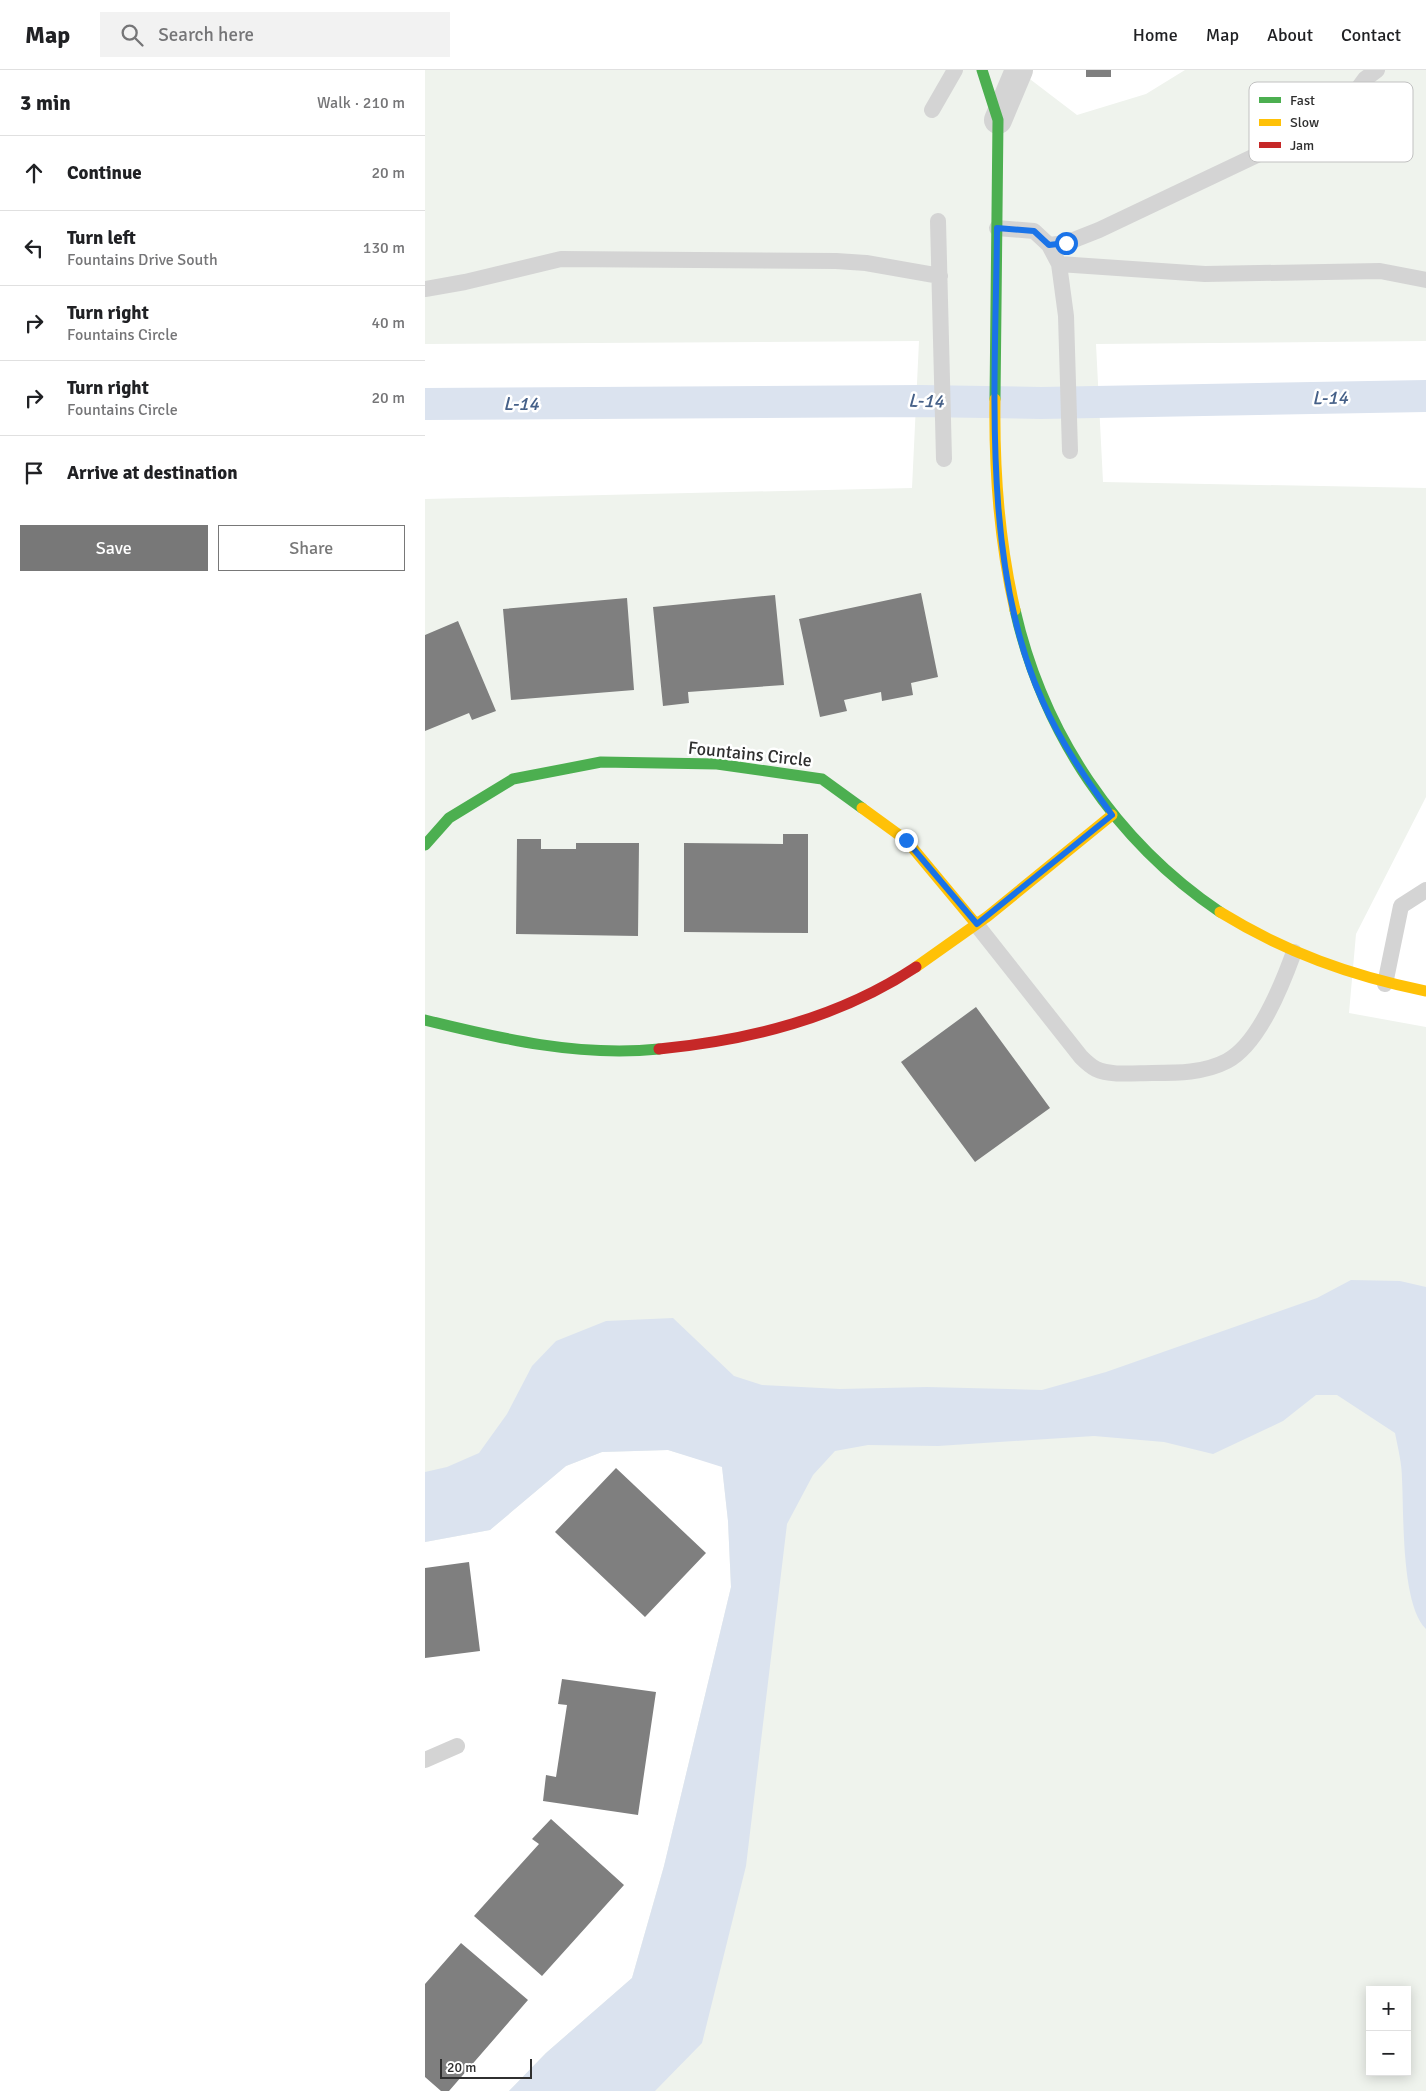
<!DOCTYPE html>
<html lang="en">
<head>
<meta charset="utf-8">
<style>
	:root { --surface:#fff; --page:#f2f2f2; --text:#202124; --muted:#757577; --line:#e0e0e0; --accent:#787878 }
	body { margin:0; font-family:Signika,sans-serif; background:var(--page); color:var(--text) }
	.controls { position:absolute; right:15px; bottom:15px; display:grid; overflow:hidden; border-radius:0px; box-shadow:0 2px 12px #0003 }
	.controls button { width:45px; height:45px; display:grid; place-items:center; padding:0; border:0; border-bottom:1px solid var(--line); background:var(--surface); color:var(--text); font:25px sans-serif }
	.scale { position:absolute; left:15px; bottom:12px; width:92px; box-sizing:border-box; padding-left:5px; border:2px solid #2f2f2f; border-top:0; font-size:14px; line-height:18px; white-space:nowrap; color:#2f2f2f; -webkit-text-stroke:4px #fff; paint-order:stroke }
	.stop { position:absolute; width:15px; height:15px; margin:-11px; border:4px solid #1a73e8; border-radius:50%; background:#fff }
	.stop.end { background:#1a73e8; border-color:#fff; box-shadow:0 1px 5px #0008 }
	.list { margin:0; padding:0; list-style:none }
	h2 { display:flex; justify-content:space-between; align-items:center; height:65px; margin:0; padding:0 20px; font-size:21px }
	h2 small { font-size:16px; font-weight:400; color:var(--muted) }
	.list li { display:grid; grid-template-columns:32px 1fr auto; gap:15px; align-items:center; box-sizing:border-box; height:75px; padding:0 20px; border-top:1px solid var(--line) }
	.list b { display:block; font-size:19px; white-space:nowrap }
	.list p { margin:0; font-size:16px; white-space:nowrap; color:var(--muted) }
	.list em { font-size:16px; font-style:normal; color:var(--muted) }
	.actions { display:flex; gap:10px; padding:15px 20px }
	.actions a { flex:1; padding:11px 0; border:1px solid var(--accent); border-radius:0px; text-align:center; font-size:18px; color:var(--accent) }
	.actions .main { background:var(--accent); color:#fff }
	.icon { flex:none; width:28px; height:28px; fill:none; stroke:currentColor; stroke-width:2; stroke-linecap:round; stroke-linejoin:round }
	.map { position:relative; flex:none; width:1001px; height:2021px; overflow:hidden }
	header { display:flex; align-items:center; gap:30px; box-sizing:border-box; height:70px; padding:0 25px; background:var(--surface); border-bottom:1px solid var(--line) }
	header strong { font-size:24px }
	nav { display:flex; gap:28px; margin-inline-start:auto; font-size:18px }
	.search { width:350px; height:45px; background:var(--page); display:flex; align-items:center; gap:12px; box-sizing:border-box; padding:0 18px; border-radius:0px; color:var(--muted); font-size:19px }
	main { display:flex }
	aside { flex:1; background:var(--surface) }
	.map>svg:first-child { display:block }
</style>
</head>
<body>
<header>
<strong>Map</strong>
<div class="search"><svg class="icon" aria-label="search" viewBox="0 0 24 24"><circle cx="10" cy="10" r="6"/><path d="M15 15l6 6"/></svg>Search here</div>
<nav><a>Home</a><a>Map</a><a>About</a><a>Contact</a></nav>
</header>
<main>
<aside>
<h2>3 min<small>Walk · 210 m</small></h2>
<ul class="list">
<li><svg class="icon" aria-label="ahead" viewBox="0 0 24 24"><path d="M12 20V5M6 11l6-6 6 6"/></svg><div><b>Continue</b></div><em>20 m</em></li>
<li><svg class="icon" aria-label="left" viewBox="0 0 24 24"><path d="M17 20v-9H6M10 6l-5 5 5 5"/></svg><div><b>Turn left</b><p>Fountains Drive South</p></div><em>130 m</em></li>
<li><svg class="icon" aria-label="right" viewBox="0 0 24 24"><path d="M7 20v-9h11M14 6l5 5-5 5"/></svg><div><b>Turn right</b><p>Fountains Circle</p></div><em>40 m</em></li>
<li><svg class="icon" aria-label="right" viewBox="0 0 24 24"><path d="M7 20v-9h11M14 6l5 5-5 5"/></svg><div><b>Turn right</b><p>Fountains Circle</p></div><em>20 m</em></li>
<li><svg class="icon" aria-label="arrive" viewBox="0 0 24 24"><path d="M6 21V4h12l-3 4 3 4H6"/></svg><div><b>Arrive at destination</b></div></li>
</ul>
<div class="actions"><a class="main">Save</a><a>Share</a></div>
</aside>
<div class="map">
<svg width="1001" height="2021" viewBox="0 0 1001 2021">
	<rect width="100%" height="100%" fill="#fff"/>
	<path fill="#eff3ed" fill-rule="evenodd" d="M 0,0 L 593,0 L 652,45 L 721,24 L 760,0 L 1001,0 L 1001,271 L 671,274 L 678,412 L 1001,418 L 1001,727 L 931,864 L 924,943 L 1001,957 L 1001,2021 L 84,2021 L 121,1983 L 207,1908 L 239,1796 L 306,1517 L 303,1451 L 297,1396 L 243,1380 L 177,1382 L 141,1396 L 65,1460 L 0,1472 L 0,429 L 487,418 L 494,271 L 0,274 ZM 945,1920 L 982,1920 L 982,2002 L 945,2002 Z"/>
	<path fill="#dbe3ef" d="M 926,1210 L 975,1211 L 1001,1217 L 1001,1559 C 976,1535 979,1445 977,1409 C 977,1394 973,1378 970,1363 L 912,1325 L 891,1325 L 858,1351 L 788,1384 L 739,1372 L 669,1366 L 513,1376 L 443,1375 L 410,1381 L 388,1405 L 362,1454 L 321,1796 L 277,1973 L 230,2021 L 84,2021 L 121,1983 L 207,1908 L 239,1796 L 306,1517 L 303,1451 L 297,1397 L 243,1380 L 177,1382 L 141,1396 L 65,1460 L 0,1472 L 0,1402 L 22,1397 L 54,1383 L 82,1344 L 107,1296 L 131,1271 L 181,1251 L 248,1248 L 309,1306 L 337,1315 L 415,1319 L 502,1317 L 617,1320 L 681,1302 L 892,1228 Z"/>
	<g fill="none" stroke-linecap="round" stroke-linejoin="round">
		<path stroke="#dbe3ef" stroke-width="32" d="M 0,334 L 496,331 L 616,333 L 1001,326"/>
	</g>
	<path fill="#7f7f7f" d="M 661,0 L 686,0 L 686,7 L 661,7 Z
		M 496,523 L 513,607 L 486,613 L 488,625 L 457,631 L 456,622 L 419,630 L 422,641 L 395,647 L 374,549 Z
		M 350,525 L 359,615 L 263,622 L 264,633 L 238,636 L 228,537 Z
		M 202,528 L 209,620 L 86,630 L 78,539 Z
		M 33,551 L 71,641 L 47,650 L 44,643 L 0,661 L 0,565 Z
		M 358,764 L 383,764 L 383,863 L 259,862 L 259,773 L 358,774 Z
		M 92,769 L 116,769 L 116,779 L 151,779 L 151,773 L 214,773 L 213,866 L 91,864 Z
		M 551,937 L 625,1038 L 550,1092 L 476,992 Z
		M 191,1398 L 281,1483 L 220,1547 L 130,1462 Z
		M 44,1492 L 55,1581 L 0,1588 L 0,1498 Z
		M 137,1609 L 231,1622 L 213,1745 L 118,1731 L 121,1705 L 131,1707 L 142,1635 L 133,1634 Z
		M 126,1749 L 199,1815 L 117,1906 L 49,1846 L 114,1774 L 107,1769 Z
		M 36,1873 L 103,1930 L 24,2021 L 16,2021 L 0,2007 L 0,1914 Z"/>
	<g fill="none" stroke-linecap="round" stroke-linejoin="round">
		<path stroke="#d4d4d4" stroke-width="16" d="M 507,40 L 530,0
			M 513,151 L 519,389
			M 572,158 L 609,161 L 624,175 L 634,194 L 641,246 L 645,381
			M 624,175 L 641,173 L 674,160 L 893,56 L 923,32 L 940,9 L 952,0
			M 634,194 L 780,204 L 955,201 L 1001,210
			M 0,219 L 40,212 L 136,189 L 411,191 L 441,193 L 515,206
			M 551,854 L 656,987 C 660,991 665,996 671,999 C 685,1006 711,1003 727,1003 C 753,1003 779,1003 802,991 C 834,974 857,915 869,882
			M 960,914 L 976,836 L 1001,820
			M 0,1690 L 32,1676"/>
		<path stroke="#d4d4d4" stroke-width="28" d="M 573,50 L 594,0"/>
		<path stroke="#4caf50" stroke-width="11" d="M 557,0 L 573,50 L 570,329
			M 590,540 C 618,663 690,771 795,842
			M 0,775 L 24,748 L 88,709 L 176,692 L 292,694 L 397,709 L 437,738
			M 0,950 C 77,969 153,987 234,979"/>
		<path stroke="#ffc107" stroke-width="11" d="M 570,329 C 569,400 574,471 590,540
			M 437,738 L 481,770 L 551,854
			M 795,842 C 860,882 926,906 1001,921
			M 491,897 L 563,846 L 687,745"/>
		<path stroke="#c62828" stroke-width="11" d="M 234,979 C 325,970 414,948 491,897"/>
	</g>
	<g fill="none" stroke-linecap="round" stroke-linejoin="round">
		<path stroke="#1a73e8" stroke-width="6" d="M 481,770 L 552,854 L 687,745 C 661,709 636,673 618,632 C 555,495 571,306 572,158 L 609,161 L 624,175 L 641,173"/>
	</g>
	<g text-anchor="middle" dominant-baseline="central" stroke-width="5" stroke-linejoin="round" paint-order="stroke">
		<g font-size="18" fill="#2f2f2f" stroke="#fff">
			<text transform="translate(325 684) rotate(6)">Fountains Circle</text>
		</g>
		<g font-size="19" font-style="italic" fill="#456088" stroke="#fff">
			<text transform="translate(905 328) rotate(-1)">L-14</text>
			<text transform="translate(501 331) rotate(1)">L-14</text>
			<text x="96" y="334">L-14</text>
		</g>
	</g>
	<rect x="824" y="12" width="164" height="80" rx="8" fill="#fff" stroke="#c1c1c1" stroke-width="1"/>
	<rect x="834" y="27" width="22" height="6" fill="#4caf50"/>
	<rect x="834" y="49" width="22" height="7" fill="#ffc107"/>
	<rect x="834" y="72" width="22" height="6" fill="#c62828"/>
	<g font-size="14" fill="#2f2f2f">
		<text x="865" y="35">Fast</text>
		<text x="865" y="57">Slow</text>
		<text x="865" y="80">Jam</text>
	</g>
</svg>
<div class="controls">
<button>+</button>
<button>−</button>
</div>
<div class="scale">20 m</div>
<div class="stop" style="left:641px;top:173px"></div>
<div class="stop end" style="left:481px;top:770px"></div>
</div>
</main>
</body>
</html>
